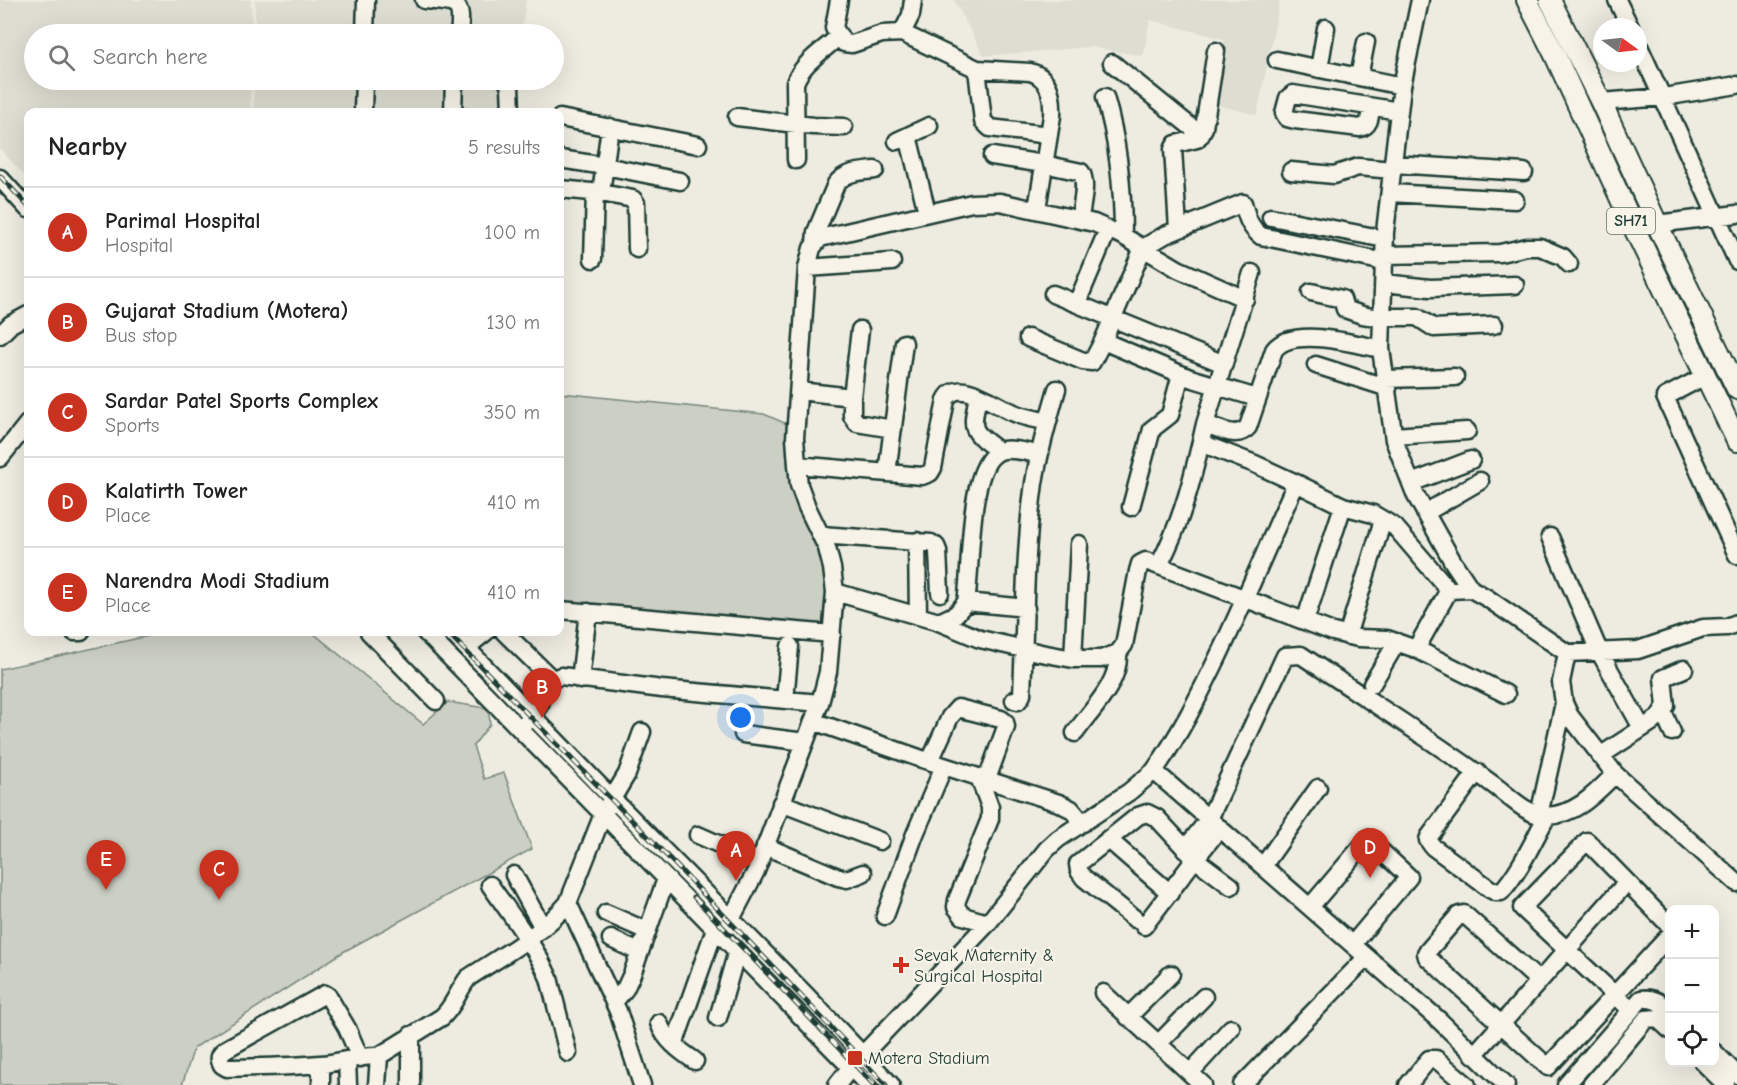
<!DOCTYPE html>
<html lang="en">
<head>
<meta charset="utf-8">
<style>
	:root { --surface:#fff; --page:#f6f6f6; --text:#222; --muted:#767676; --line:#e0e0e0; --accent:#c8321e }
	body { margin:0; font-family:"Comic Neue",sans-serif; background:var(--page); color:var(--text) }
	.controls { position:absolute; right:18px; bottom:18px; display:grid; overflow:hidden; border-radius:12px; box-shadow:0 6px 24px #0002 }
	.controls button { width:54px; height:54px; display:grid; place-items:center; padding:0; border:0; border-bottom:2px solid var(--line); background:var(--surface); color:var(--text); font:30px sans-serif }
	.compass { position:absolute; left:1593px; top:18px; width:54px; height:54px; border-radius:50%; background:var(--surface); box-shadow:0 6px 24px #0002; rotate:105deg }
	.you { position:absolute; left:741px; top:718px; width:21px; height:21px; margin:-15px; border:4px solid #fff; border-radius:50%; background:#1a73e8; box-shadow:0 0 0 9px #1a73e833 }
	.badge { display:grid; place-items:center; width:39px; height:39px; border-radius:50%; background:var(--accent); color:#fff; font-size:20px; font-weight:700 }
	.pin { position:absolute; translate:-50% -50px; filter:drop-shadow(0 2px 3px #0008) }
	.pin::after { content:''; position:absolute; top:32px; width:21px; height:18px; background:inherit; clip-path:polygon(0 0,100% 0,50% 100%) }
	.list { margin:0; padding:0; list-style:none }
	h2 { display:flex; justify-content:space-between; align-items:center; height:78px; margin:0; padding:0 24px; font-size:26px }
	h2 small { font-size:20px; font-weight:400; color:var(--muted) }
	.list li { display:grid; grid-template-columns:39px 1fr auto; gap:18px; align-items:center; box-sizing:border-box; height:90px; padding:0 24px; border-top:2px solid var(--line) }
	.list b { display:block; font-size:22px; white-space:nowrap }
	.list p { margin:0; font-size:20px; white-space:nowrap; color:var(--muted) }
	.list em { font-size:20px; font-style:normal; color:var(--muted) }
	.icon { flex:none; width:33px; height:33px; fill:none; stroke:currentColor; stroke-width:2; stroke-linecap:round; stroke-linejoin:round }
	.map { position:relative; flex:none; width:1737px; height:1085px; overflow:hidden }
	.search { position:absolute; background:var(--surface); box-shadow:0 6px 24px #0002; left:24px; top:24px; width:540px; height:66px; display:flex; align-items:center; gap:15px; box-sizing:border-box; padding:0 21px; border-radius:33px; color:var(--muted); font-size:22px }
	.panel { position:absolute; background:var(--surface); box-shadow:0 6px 24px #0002; left:24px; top:108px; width:540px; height:528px; border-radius:12px }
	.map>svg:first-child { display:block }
</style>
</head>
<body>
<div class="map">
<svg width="1737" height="1085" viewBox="0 0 1737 1085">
	<rect width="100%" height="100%" fill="#eeece1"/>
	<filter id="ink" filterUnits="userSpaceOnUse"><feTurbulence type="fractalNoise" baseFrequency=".0167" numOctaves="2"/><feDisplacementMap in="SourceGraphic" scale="12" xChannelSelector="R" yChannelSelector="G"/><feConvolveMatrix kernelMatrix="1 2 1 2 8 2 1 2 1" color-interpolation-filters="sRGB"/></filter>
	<g filter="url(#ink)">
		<path fill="#ddddd2" d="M 0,0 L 251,0 L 252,34 L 34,34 L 34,80 L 251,80 L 250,112 L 28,112 L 28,179 L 0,149 Z
			M 255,0 L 361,0 L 361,34 L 255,34 Z
			M 369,0 L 526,0 L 521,34 L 368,34 Z
			M 954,0 L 1280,0 L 1257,115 L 1217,105 L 1224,39 L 1150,20 L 1143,56 L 1090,47 L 984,56 Z
			M 254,80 L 360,80 L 359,112 L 253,112 Z
			M 367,80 L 516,80 L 515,112 L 366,112 Z"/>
		<path fill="#cccfc4" stroke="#76867c" stroke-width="1.5" d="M 560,393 L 764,414 L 789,425 L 821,555 L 829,578 L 825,632 L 560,612 Z
			M 166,632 L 312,632 L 423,724 L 448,702 L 485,708 L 489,713 L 490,724 L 473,746 L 484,779 L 504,773 L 532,849 L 343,952 L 194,1048 L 182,1085 L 0,1085 L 0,669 Z"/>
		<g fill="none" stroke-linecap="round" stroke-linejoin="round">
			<defs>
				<path id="minor" d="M 424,0 C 457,3 463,0 459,34
					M 839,0 L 834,28 L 844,43 L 852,44 L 882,34 L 902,33 L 977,69 L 1030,72 C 1050,77 1053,97 1052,116 L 1037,209
					M 1420,0 L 1402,86 L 1385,232 L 1381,349 L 1394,440 L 1416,496 L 1453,562 L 1471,589
					M 1617,0 L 1630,27
					M 902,33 L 911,15 L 913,0
					M 365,34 L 366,0
					M 1638,44 L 1737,261
					M 1277,60 L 1402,86
					M 1112,63 L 1201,135
					M 977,69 L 983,121 L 990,128 L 1049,135
					M 1319,69 L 1326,28
					M 1359,77 L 1366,42
					M 506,80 L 510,86 L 511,112
					M 1105,97 C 1118,141 1123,190 1123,236
					M 1601,102 L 1664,97 L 1737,85
					M 1371,107 C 1370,117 1370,126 1360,128 L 1295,120 L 1287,118 L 1284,113 L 1288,98 L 1293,94 L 1399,111
					M 363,112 L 364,80
					M 453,112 L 454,80
					M 737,117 L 813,126 L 844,127
					M 560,118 L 698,145
					M 908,136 L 927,212
					M 897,141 L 929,126
					M 992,156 L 1044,164 L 1081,172 C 1088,184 1081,205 1080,219
					M 560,159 L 605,166 L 680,181
					M 796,160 L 795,83 C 802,63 823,51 838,37
					M 1393,164 L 1524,172
					M 1291,171 L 1334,175 L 1358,167 L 1393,170
					M 0,178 L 28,209
					M 560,189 L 601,193 L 633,199 L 636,203 L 637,249
					M 601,193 L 610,127
					M 1390,193 L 1515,200
					M 1271,217 L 1385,239
					M 1657,224 L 1737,214
					M 1178,229 L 1173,149 L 1176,144 L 1197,139 L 1204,128 L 1216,51
					M 815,243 L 816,232 L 836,184 C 846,171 860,172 875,170
					M 1384,255 L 1500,253 L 1527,247 L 1540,247 L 1563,257 L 1569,264
					M 593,259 L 595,192
					M 807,268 L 892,262
					M 1384,283 L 1430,288 L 1515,285
					M 1311,292 L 1342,299 L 1345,309 L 1362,315 L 1373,317 L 1417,317 L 1434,328 L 1494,325
					M 1053,294 L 1224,364
					M 1245,299 L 1178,269 L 1123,236 L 1094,223 L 1000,202 L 972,203 L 820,238 L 812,248 L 807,268 L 795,438 L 797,465 L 799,485 L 807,507 L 827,548 L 832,568 L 835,592 L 939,622 L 980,639 L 1041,653 L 1073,659 L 1101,659 L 1118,653 L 1124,645 L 1138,571 L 1140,564 L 1146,561 L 1333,632 L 1358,638 L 1387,639 L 1416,649 L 1449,590 L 1471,589 L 1487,598 L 1567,653 L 1638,650 L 1703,628 L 1727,627 L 1737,623
					M 1077,303 L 1108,229
					M 860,330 L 852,397 L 852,416 L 857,423 L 893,429
					M 0,335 L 11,324 L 28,315
					M 1028,338 L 1083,361 L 1092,362 L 1103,341 L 1143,248 L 1165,235 L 1243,203 C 1247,217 1249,227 1261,236 L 1385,262
					M 1103,341 L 1190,378 L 1257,398
					M 1316,365 L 1388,388
					M 1705,376 L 1665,397 L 1737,555
					M 1386,379 L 1455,377
					M 799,391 L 852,397
					M 978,396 C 971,431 970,430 999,451
					M 1205,424 L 1252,273
					M 1394,436 L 1467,431
					M 1201,443 L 1255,464 L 1296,483
					M 0,458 L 28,423
					M 797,465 L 922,476 L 930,473 L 933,468 L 946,400 C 957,376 995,405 1012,412 C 1023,417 1036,419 1048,422
					M 887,473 L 904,343
					M 1411,483 L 1471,460
					M 1131,507 L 1152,429 L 1170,415 L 1181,374
					M 1425,513 L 1480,481
					M 821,535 L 931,543 L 936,546 L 938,551 L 940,593
					M 1550,537 L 1599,651 L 1642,728
					M 917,541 L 918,616
					M 1159,565 C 1183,520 1194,473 1205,424 C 1219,428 1237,440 1248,427 L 1274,350 C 1292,326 1355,344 1381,349
					M 966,602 L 1026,608
					M 560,610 L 832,634
					M 1305,621 L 1343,506
					M 939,622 L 956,614 L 966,602 C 972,568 967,468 998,452 C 1008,446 1028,453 1039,454
					M 74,632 L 81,632
					M 369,632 L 436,701
					M 425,632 L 868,1085
					M 451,632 L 598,784 L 806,995 L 891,1085
					M 504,632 L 552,679
					M 1347,636 L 1383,520
					M 467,647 L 486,632
					M 1416,649 L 1506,694
					M 1567,653 L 1561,682 L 1564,703 L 1570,716 L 1615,774 L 1737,883
					M 1073,659 L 1079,544
					M 580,680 L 588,612
					M 1372,684 L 1397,642
					M 785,700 L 790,646
					M 1014,700 L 1018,701 L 1022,695 C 1025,625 1024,553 1034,483 C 1039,451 1048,420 1057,389
					M 1663,712 L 1672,732
					M 813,721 L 919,758 L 1059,803 L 1071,809 L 1083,823
					M 525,724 L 540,704 L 548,683 L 552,679 L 561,676 L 662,689 L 820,703
					M 1075,733 C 1092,709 1120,683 1118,653
					M 743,734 L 805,742
					M 1600,756 L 1658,718 L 1666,706 L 1663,678 L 1684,669
					M 930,761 L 950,717 L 958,708 L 1001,719 L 1005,722 L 1006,727 L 987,779
					M 1154,771 C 1179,736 1198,698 1217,659 C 1245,601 1269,542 1296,483 L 1343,506 L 1373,514 L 1395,527 L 1449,590
					M 1477,772 L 1429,837 L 1428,840 L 1433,847 L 1490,889 L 1496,892 L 1501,892 C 1521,870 1533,841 1547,816
					M 979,777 L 990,807 L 990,819 L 957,900 L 956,907 L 963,916 L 988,923
					M 781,803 L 880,841
					M 1539,815 L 1564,703
					M 1220,828 L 1195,859 L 1231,886
					M 698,835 L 759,862
					M 1108,839 L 1170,893
					M 765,846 L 838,877 L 847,879 L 863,873
					M 1185,849 L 1209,819 L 1285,656 L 1301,655 C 1366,699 1433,740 1495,786 C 1509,796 1528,816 1546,816 C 1576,815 1595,794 1615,774
					M 1263,866 L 1318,788
					M 514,875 L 543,928
					M 1627,882 L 1670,926
					M 490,885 C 511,915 534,944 549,978 L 568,1053
					M 1310,907 L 1368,839 L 1409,877 L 1353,944
					M 606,913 L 647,931
					M 885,916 L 915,834 L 944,766
					M 1135,919 L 1084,878 L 1079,871 L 1078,864 L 1138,816 L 1147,813 L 1157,818 L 1195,859 L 1144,926
					M 727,927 L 756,871 L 820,703 L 828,672 L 835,592
					M 611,939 L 639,952
					M 1539,981 L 1464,914 L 1459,915 L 1426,953 L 1427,957 L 1548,1067 L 1670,935
					M 1103,993 L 1203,1085
					M 614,1002 L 625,989 L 632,974 L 666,879
					M 1128,1017 L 1171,974
					M 718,1018 L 737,951
					M 659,1023 C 665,1040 680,1051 695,1061
					M 1158,1044 L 1204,997
					M 674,1045 L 715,929
					M 1714,1052 L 1737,1075
					M 1474,1055 L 1627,882 L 1587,841 L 1522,908 L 1631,1010
					M 360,1058 L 347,1028 L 328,996 L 325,994 L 226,1049 C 219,1054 218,1057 222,1065 L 227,1068 C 258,1067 289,1067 320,1064 C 340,1063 359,1055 379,1056 L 442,1017 C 454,1006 458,991 468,978 C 503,955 541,935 568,903
					M 347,1060 L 348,1085
					M 1703,1062 L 1726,1085
					M 1190,1073 L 1231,1028
					M 321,1085 L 321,1064
					M 377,1085 L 379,1056
					M 411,1085 L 411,1035
					M 642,1085 L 618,1011 L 568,903 L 603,814 L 627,774 L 642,732
					M 837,1085 L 851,1067 L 988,923 L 1047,849 L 1058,839 L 1129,792 L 1154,771 L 1440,1021 L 1506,1085
					M 1242,1085 L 1367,957
					M 1408,1085 L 1429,1059 L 1436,1059 L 1467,1085
					M 1566,1085 L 1641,999 C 1654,997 1661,1003 1670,1011
					M 1591,1085 L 1646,1019 L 1657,1018 L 1670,1030"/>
				<path id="major" d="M 1527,0 L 1555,55 L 1635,230 L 1737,441
					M 1550,0 L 1601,102 L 1657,224 L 1737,389"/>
			</defs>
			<use href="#minor" stroke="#1f3d34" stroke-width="21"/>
			<use href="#major" stroke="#1f3d34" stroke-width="24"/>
			<use href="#minor" stroke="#f7f3e8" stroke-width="16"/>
			<use href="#major" stroke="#f7f3e8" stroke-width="20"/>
			<defs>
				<path id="rail" d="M 0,176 L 28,206
					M 447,632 L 668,857 L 886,1085
					M 694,897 L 874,1085"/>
			</defs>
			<use href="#rail" stroke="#1f3d34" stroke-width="5"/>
			<use href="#rail" stroke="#f7f3e8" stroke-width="3" stroke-dasharray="9" stroke-linecap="butt"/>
		</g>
	</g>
	<g fill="#c8321e" stroke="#f7f3e8" stroke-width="2">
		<path d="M898 956h6v6h6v6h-6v6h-6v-6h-6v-6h6z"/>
		<rect x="847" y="1050" width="16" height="16" rx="3"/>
	</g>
	<g text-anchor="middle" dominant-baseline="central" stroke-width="4.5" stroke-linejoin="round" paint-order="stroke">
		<rect fill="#f7f3e8" stroke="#60746a" stroke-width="1.5" x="1607" y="208" width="48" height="26" rx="4.5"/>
		<g font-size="16" font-weight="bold" fill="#1f3d34">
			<text x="1631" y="221">SH71</text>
		</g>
		<g font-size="18" fill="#1f3d34" stroke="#f7f3e8" text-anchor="start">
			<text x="914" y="955">Sevak Maternity &amp;<tspan x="914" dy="21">Surgical Hospital</tspan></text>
			<text x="868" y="1058">Motera Stadium</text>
		</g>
	</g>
</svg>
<div class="controls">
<button>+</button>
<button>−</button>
<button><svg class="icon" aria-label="locate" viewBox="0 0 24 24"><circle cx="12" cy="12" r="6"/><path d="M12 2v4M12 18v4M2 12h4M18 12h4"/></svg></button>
</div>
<svg class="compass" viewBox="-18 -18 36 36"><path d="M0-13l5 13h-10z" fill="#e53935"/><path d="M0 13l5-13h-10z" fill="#767676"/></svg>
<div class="you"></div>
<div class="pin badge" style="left:736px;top:881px">A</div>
<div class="pin badge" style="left:542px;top:718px">B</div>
<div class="pin badge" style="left:219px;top:900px">C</div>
<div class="pin badge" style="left:1370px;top:878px">D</div>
<div class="pin badge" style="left:106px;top:890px">E</div>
<div class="search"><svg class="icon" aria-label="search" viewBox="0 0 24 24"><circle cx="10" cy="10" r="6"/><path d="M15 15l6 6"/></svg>Search here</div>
<section class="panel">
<h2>Nearby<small>5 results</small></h2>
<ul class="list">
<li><span class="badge">A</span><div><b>Parimal Hospital</b><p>Hospital</p></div><em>100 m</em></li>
<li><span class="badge">B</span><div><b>Gujarat Stadium (Motera)</b><p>Bus stop</p></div><em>130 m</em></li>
<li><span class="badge">C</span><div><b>Sardar Patel Sports Complex</b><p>Sports</p></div><em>350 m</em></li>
<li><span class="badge">D</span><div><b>Kalatirth Tower</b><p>Place</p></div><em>410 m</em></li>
<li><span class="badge">E</span><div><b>Narendra Modi Stadium</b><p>Place</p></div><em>410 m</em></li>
</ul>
</section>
</div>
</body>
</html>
